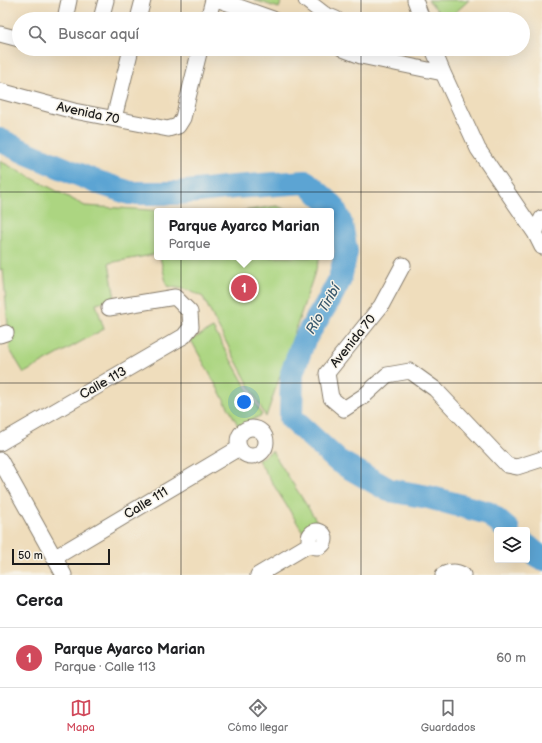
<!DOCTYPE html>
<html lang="es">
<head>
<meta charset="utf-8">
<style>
	:root { --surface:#fff; --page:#f2f2f2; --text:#202124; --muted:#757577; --line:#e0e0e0; --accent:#d1495b }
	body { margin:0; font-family:"Balsamiq Sans",sans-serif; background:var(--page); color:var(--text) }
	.controls { position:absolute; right:12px; bottom:12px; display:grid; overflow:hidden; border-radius:4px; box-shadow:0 4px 16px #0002 }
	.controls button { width:36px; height:36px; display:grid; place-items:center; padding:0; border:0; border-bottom:1px solid var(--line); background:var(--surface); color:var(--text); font:20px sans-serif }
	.scale { position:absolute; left:12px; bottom:10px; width:98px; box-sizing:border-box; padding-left:4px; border:2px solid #1c1c1c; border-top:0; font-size:11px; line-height:14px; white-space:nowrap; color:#1c1c1c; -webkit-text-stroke:3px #f7f3e8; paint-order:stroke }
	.you { position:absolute; left:244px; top:402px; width:14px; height:14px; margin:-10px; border:3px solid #fff; border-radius:50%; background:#1a73e8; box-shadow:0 0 0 6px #1a73e833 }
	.badge { display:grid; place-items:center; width:26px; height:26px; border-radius:50%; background:var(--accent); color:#fff; font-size:13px; font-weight:700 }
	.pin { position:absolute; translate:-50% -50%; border:2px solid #fff; box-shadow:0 1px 4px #0006 }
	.popup { position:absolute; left:154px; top:208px; width:180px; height:52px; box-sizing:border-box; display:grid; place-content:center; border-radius:4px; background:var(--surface); filter:drop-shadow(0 1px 3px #0005); font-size:13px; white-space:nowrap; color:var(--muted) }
	.popup b { font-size:15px; color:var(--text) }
	.popup::after { content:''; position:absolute; left:50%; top:100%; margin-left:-8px; border:8px solid transparent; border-top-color:var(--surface) }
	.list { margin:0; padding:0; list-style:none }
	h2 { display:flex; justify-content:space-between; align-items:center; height:52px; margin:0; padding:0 16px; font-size:17px }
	h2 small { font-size:13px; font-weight:400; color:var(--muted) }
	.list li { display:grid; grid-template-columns:26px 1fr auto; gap:12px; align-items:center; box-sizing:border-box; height:60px; padding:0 16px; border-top:1px solid var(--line) }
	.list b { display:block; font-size:15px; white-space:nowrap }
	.list p { margin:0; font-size:13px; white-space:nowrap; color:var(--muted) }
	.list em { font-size:13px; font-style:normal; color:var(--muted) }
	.icon { flex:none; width:22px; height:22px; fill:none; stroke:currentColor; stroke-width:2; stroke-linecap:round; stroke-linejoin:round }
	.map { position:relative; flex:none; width:542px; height:575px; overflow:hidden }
	.search { position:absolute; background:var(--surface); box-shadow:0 4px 16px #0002; left:12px; right:12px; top:12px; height:44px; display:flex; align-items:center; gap:10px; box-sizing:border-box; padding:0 14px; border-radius:22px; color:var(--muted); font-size:15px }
	.sheet { height:112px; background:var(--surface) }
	nav { display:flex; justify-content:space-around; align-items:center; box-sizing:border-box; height:56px; border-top:1px solid var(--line); background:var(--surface); font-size:11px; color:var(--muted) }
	nav a { display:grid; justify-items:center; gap:2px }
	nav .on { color:var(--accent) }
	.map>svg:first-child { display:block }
</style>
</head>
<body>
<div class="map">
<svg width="542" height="575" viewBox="0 0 542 575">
	<rect width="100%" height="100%" fill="#f7f3e8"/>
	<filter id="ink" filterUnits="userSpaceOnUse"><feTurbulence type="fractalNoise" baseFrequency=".025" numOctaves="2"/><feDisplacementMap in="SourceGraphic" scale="8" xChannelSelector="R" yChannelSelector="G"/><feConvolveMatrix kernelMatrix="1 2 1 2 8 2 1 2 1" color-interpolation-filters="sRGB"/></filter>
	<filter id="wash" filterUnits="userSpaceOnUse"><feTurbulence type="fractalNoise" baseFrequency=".012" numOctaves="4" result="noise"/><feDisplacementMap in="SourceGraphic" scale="16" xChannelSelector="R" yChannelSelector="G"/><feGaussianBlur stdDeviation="0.9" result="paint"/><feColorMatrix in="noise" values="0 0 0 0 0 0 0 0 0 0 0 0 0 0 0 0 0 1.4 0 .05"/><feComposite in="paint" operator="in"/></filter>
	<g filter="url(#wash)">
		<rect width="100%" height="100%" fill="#efddbc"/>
		<path fill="#acd581" stroke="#64784e" d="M 254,0 L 282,0 L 279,8 Z
			M 428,0 L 469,0 L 448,19 L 445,19 Z
			M 0,161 L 85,206 L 167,211 L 157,211 L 157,254 L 109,263 L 115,299 L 96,304 L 104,329 L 24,373 L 10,350 L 3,269 L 0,270 Z
			M 277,206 L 289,211 L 242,211 Z
			M 160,257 L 320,257 L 266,417 L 216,323 L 203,297 L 188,290 L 167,286 Z
			M 213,328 L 262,415 L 239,427 L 191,340 Z
			M 272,451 L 318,523 L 303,532 L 258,460 Z"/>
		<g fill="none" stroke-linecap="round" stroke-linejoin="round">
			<path stroke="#5ca4d3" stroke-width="24" d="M 0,140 L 27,153 L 94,181 L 130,193 L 178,193 L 234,187 L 306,182 L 333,206 L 341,224 L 346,252 L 340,279 L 329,300 L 304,340 L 292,373 L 291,418 L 338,461 L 389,490 L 428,497 L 488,513 L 508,530
				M 527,546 L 542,559"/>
		</g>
	</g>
	<g filter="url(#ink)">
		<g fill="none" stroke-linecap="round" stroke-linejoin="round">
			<defs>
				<path id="street" d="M 219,0 L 273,19
					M 306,0 L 324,14 L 336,19
					M 415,0 L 422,19
					M 65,19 L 69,0
					M 101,19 L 106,0
					M 138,19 L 143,0
					M 208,19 L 213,0
					M 0,34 L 19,39
					M 343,49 L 361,56 L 443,73
					M 433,49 L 443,73 L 478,149 L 535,233 L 542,247
					M 0,91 L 74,111 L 168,129 L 178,126 L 183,118 L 200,49
					M 114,118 L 131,49
					M 535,233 L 542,218
					M 403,265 L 381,306 L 327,373 L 331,398 L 344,409 L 364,396 L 387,375 L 410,371 L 435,389 L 507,465 L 517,467 L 542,459
					M 0,335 L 6,333
					M238 442a14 14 0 1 1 28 0a14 14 0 1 1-28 0Z
					M 0,443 L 184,336 L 191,327 L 190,312 L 175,297 L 109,308
					M 0,460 L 64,575
					M309 539a8 8 0 1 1 16 0a8 8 0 1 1-16 0Z
					M 54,558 L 239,448
					M 258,575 L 310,544
					M 443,575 C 450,571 456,571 463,575"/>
			</defs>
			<use href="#street" stroke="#867c6c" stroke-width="17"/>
			<use href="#street" stroke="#fff" stroke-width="15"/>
		</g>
	</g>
	<path fill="none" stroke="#1c1c1c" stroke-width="1" stroke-opacity="0.55" d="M 181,0 L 181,19M 361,0 L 361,19M 181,49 L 181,575M 361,49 L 361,575M 0,192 L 542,192M 0,383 L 542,383"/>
	<g text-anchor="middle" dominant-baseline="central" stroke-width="3" stroke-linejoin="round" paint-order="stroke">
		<g font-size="13" fill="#1c1c1c" stroke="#f7f3e8">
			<text transform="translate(88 113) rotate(12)">Avenida 70</text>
			<text transform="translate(353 341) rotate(-51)">Avenida 70</text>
			<text transform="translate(103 383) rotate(-30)">Calle 113</text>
			<text transform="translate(146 503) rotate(-31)">Calle 111</text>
		</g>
		<g font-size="14" font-style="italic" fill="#39596e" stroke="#f7f3e8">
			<text transform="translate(323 309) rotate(-60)">Río Tiribí</text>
		</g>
	</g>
</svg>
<div class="controls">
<button><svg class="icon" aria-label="layers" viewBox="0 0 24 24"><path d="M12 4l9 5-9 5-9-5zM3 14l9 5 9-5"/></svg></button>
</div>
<div class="scale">50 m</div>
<div class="you"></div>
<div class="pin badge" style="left:244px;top:288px">1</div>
<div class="popup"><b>Parque Ayarco Marian</b>Parque</div>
<div class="search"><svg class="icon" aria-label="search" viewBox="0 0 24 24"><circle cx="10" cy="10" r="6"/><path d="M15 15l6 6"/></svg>Buscar aquí</div>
</div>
<section class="sheet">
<h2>Cerca<small></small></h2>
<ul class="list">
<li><span class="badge">1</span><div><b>Parque Ayarco Marian</b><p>Parque · Calle 113</p></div><em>60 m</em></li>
</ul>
</section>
<nav>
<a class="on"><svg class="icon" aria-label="map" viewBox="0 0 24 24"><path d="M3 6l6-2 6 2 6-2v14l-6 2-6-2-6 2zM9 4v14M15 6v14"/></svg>Mapa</a>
<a><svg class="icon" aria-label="directions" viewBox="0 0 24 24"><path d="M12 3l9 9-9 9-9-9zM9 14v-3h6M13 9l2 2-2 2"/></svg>Cómo llegar</a>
<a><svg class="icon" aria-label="saved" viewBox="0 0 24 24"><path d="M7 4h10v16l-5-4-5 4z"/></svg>Guardados</a>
</nav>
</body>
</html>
